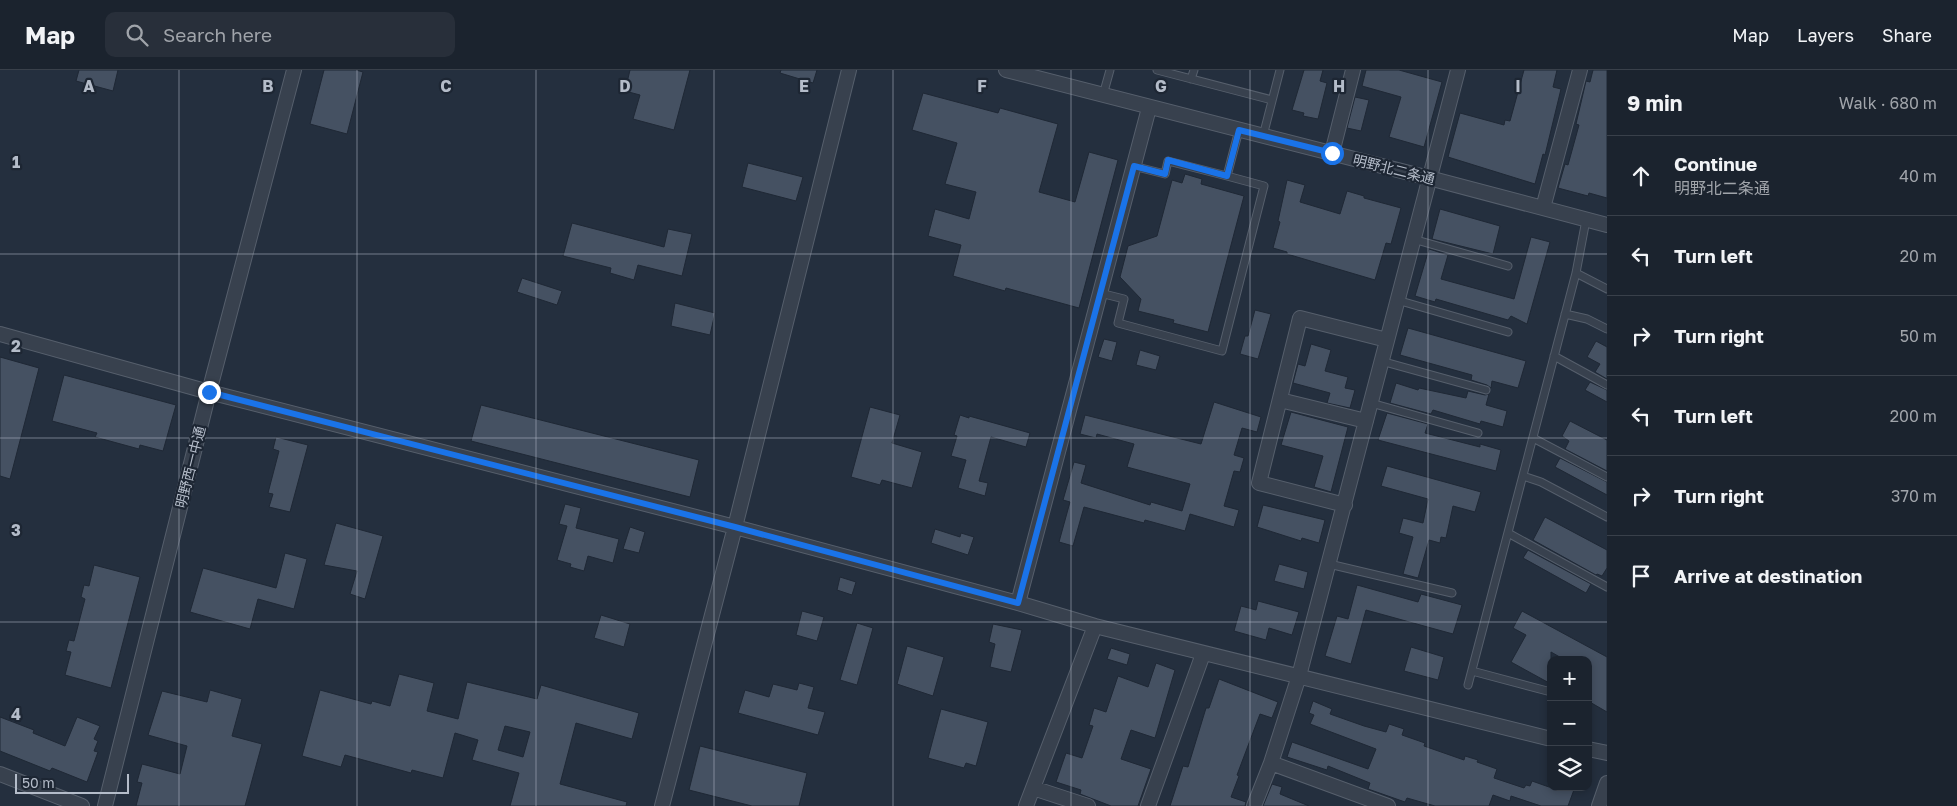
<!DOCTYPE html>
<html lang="en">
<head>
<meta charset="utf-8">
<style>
	:root { --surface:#1b232e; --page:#282f3a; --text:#f1f3f6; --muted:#a0a4aa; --line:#39404a }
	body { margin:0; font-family:"Golos Text","Noto Sans JP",sans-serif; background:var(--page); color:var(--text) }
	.controls { position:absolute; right:15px; bottom:15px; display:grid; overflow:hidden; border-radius:10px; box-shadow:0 2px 8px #0003 }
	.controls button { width:45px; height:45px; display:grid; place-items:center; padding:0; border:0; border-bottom:1px solid var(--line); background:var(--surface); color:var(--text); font:25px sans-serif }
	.scale { position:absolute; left:15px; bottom:12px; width:114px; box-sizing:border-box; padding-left:5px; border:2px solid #b4bcc9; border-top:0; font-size:14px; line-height:18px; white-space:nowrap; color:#b4bcc9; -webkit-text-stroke:4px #1d2633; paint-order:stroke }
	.stop { position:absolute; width:15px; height:15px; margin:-11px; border:4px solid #1a73e8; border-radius:50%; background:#fff }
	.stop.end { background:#1a73e8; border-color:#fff; box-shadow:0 1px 5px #0008 }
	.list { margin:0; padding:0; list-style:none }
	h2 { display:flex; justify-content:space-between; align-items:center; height:65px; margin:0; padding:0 20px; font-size:21px }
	h2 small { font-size:16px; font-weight:400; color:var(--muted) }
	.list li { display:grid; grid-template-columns:32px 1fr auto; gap:15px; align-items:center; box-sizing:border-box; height:80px; padding:0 20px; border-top:1px solid var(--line) }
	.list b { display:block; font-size:19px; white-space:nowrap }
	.list p { margin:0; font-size:16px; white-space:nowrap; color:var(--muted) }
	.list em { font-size:16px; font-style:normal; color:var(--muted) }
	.icon { flex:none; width:28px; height:28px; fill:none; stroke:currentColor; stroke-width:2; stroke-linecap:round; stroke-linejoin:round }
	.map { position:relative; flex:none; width:1607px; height:736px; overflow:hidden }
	header { display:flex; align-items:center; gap:30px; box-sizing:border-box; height:70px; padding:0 25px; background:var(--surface); border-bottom:1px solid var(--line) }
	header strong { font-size:24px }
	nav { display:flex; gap:28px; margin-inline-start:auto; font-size:18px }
	.search { width:350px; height:45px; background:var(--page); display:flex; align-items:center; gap:12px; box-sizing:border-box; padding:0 18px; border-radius:10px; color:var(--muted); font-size:19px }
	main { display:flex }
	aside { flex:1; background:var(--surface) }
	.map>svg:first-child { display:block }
</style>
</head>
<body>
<header>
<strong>Map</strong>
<div class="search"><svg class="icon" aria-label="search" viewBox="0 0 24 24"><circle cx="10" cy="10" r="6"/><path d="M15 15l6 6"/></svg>Search here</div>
<nav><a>Map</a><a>Layers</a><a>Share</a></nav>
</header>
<main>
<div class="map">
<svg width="1607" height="736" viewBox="0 0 1607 736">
	<rect width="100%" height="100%" fill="#242f3e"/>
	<path fill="#455162" stroke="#1f2835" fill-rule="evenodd" d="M 79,0 L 118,0 L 113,21 L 76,11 Z
		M 324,0 L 356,0 L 363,2 L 347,64 L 310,54 Z
		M 630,0 L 690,0 L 674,60 L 633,49 L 640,25 L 625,21 Z
		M 781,0 L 817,0 L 813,13 L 780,3 Z
		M 1304,0 L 1323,0 L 1320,11 L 1327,13 L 1318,49 L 1303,46 L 1304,43 L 1292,40 Z
		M 1366,0 L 1399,0 L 1442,12 L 1424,77 L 1389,67 L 1401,27 L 1362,16 Z
		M 1524,0 L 1557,0 L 1553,17 L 1561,19 L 1545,85 L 1543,84 L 1535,114 L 1448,87 L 1460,43 L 1504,55 L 1505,50 L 1510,51 Z
		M 1593,0 L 1607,0 L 1607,128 L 1589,123 L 1588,126 L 1558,118 L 1565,94 L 1568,95 L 1579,55 L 1576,54 L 1586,11 L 1590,12 Z
		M 923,23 L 998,43 L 1000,38 L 1058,54 L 1039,122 L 1075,132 L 1089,82 L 1118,90 L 1079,238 L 1006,218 L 1005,221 L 953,206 L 961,175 L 928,166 L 935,139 L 969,149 L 976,122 L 945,114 L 957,73 L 912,60 Z
		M 1355,27 L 1369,30 L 1361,61 L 1347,58 Z
		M 748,93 L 803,107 L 796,131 L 742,117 Z
		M 1185,104 L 1202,109 L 1201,114 L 1244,126 L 1208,262 L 1173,253 L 1174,250 L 1138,241 L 1141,229 L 1120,207 L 1128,176 L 1157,166 L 1172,110 L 1182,113 Z
		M 1287,110 L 1305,115 L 1300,132 L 1340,144 L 1347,121 L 1364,126 L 1364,128 L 1401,138 L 1391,174 L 1386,173 L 1375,210 L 1287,184 L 1287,182 L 1273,178 L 1280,152 L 1278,151 Z
		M 1440,139 L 1500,156 L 1493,184 L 1432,169 Z
		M 572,153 L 664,177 L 668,159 L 692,164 L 682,206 L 638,195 L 634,210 L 610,203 L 611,198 L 563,186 Z
		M 1531,167 L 1550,172 L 1527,254 L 1511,246 L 1508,250 L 1436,229 L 1435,232 L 1415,226 L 1429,179 L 1448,185 L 1441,209 L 1514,229 Z
		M 522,208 L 562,221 L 557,235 L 517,222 Z
		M 675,233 L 715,243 L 710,265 L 671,256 Z
		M 1255,240 L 1271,244 L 1258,289 L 1240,284 L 1245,266 L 1248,266 Z
		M 1408,258 L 1526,291 L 1518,318 L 1492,311 L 1491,318 L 1487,315 L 1471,310 L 1472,305 L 1400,285 Z
		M 1104,269 L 1117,272 L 1112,291 L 1098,287 Z
		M 1596,271 L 1607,277 L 1607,309 L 1595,302 L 1600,294 L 1587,287 Z
		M 1311,274 L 1331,280 L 1325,301 L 1348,307 L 1345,318 L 1355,320 L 1350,338 L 1327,333 L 1330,323 L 1293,313 L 1298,294 L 1305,296 Z
		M 1140,280 L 1160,286 L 1156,300 L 1136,295 Z
		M 0,287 L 39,298 L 10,409 L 0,406 Z
		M 64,305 L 176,335 L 163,381 L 140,375 L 139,379 L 95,367 L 97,363 L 52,351 Z
		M 1590,312 L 1607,320 L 1607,332 L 1585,320 Z
		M 1396,313 L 1418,320 L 1419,318 L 1466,328 L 1468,321 L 1485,325 L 1489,324 L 1486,335 L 1507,341 L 1503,357 L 1481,351 L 1480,354 L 1433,340 L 1431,344 L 1390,333 Z
		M 1214,332 L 1261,347 L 1257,362 L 1242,358 L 1234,385 L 1244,388 L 1240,402 L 1234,401 L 1224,436 L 1239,440 L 1234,457 L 1190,444 L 1185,461 L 1145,450 L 1144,453 L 1084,437 L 1073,476 L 1059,472 L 1070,432 L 1063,430 L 1074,392 L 1086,395 L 1081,413 L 1150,435 L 1151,432 L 1182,441 L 1190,414 L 1127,397 L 1134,374 L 1097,364 L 1096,368 L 1080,364 L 1085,345 L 1201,374 Z
		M 481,335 L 699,390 L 690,427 L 471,371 Z
		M 870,337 L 900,345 L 892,373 L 922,382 L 912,418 L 882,410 L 880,415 L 851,407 Z
		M 1291,342 L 1348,357 L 1331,422 L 1314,417 L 1323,386 L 1281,375 Z
		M 1387,343 L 1428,354 L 1425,363 L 1480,377 L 1480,374 L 1501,380 L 1496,401 L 1378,370 Z
		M 960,345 L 969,348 L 969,346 L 1030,363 L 1026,377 L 991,367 L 979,411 L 988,413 L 985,426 L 958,418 L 966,390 L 951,386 L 957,366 L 954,365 Z
		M 1570,351 L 1607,370 L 1607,401 L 1565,379 L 1569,371 L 1562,366 Z
		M 276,367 L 308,375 L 290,442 L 269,437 L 273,424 L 268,423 L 279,381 L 273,379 Z
		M 1560,388 L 1607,412 L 1607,425 L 1555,397 Z
		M 1387,396 L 1481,422 L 1475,442 L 1453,436 L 1446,468 L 1441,467 L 1440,473 L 1429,470 L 1418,508 L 1403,504 L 1413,467 L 1399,463 L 1403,448 L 1423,453 L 1428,429 L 1381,416 Z
		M 565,434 L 581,438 L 576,458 L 619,469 L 613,493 L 588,486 L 584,501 L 570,497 L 571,494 L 557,490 L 567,456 L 559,454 Z
		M 1263,435 L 1325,450 L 1319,473 L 1302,468 L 1301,471 L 1257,457 Z
		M 1545,447 L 1607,480 L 1607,498 L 1602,506 L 1597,504 L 1596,505 L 1533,470 Z
		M 336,453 L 383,466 L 365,529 L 350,524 L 357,501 L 324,495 Z
		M 630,457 L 645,462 L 639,483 L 623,479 Z
		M 935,459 L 960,467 L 961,463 L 974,467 L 968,485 L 931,473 Z
		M 1528,480 L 1591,514 L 1586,523 L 1523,488 Z
		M 285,483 L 307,489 L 294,539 L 258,529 L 250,559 L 190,542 L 203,498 L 276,518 Z
		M 1279,494 L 1308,502 L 1304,519 L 1274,511 Z
		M 94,495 L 140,507 L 111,618 L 65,605 L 71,582 L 66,581 L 69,570 L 74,571 L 85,529 L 81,527 L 84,515 L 89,516 Z
		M 840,507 L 856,512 L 852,525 L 837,520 Z
		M 1357,515 L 1418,532 L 1421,524 L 1462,535 L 1453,564 L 1366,540 L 1351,594 L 1325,586 L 1337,546 L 1348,549 Z
		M 1258,531 L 1299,542 L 1292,565 L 1269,558 L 1266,570 L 1234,561 L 1241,536 L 1256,540 Z
		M 802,541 L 824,547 L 817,571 L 796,565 Z
		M 1522,541 L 1607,587 L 1607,642 L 1588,631 L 1588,590 L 1565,590 L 1551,582 L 1551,614 L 1511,592 L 1526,565 L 1513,558 Z
		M 601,545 L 630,554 L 624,577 L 594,568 Z
		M 857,553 L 873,558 L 857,615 L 840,610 Z
		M 993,554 L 1022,560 L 1011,602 L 990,597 L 995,574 L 989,572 Z
		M 907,576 L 944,587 L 933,626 L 897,614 Z
		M 1411,577 L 1444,587 L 1438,610 L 1404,601 Z
		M 1111,578 L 1130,584 L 1127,595 L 1107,589 Z
		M 1156,593 L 1175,600 L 1155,668 L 1131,660 L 1121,689 L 1151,699 L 1138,736 L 1111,736 L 1080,724 L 1081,720 L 1056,712 L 1066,683 L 1082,688 L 1093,656 L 1089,655 L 1094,638 L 1106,642 L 1118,606 L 1148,617 Z
		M 399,604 L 434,613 L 427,641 L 458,649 L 467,612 L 537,629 L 541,615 L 639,643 L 632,669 L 576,653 L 560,714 L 627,732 L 626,736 L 510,736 L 519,703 L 472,690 L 478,670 L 455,663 L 443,708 L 412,700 L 411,703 L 345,685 L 341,697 L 302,686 L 320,620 L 371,634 L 372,631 L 390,636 ZM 505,656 L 530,662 L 523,687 L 498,680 Z
		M 1219,609 L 1278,632 L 1272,648 L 1260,644 L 1237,705 L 1239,706 L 1231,727 L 1246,732 L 1245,736 L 1170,736 L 1183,696 L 1188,697 L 1206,638 L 1209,638 Z
		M 799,613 L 814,617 L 808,638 L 825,642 L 818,665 L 738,643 L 745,620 L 769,627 L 773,614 L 797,620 Z
		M 210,620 L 242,629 L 232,666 L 262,674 L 245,736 L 136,736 L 142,713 L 137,712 L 142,694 L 180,704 L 187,676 L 148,665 L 162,621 L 207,632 Z
		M 1313,631 L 1332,639 L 1330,644 L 1364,656 L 1386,662 L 1389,654 L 1404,659 L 1402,665 L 1425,673 L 1424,676 L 1464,690 L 1465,686 L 1478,690 L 1477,692 L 1497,699 L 1494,708 L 1524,718 L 1526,715 L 1530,716 L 1532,711 L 1549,717 L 1575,717 L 1568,736 L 1541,736 L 1511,726 L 1510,731 L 1493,725 L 1489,736 L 1435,736 L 1407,728 L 1405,732 L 1368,719 L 1370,713 L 1328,696 L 1327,700 L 1287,687 L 1292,672 L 1368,699 L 1376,679 L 1310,654 L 1314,645 L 1309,643 Z
		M 941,639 L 988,652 L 976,696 L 966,693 L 964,698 L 928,688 Z
		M 0,647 L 34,660 L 33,663 L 65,676 L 77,647 L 100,656 L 94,669 L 98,671 L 94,681 L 98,682 L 87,712 L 52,698 L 50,701 L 0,681 Z
		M 700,676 L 807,703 L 799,736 L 752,736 L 689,720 Z
		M 1272,714 L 1282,717 L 1280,724 L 1309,736 L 1263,736 Z"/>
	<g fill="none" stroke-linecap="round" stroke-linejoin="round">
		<defs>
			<path id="service" d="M 1157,0 L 1272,30
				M 1191,9 L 1194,0
				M 1103,25 L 1110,0
				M 1263,66 L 1280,0
				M 1133,96 L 1165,104 L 1168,91 L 1227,106
				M 1413,169 L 1508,196
				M 1576,203 L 1607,219
				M 1100,223 L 1124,229 L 1118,253 L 1222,281 L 1264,116 L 1227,106 L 1239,60
				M 1397,230 L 1508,262
				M 1565,244 L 1587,249 L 1607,259
				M 1554,286 L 1607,315
				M 1381,291 L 1486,320
				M 1371,333 L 1478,363
				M 1533,368 L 1607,407
				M 1523,406 L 1541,412 L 1607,447
				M 1508,463 L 1607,517
				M 1329,494 L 1452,523
				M 1472,601 L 1551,622
				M 1468,615 L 1576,203 L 1586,150"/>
			<path id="minor" d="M 1006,0 L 1429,108 L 1607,155
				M 1332,83 L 1353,0
				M 1543,138 L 1580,0
				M 0,264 L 209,322 L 735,457 L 1018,533 L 1095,556 L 1551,669
				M 1280,330 L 1366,351
				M 1345,435 L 1259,413 L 1300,248 L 1387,270
				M 1018,533 L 1149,38
				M 1588,679 L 1607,683
				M 1271,693 L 1388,736
				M 0,704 L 82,736
				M 1033,718 L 1088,736
				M 105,736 L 209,322 L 294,0
				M 662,736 L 735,457 L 849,0
				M 1026,736 L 1095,556
				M 1148,736 L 1203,584
				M 1254,736 L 1271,693 L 1299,606 L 1458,0
				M 1599,736 L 1607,713"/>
		</defs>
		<use href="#service" stroke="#565f6c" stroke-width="9"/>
		<use href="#minor" stroke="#565f6c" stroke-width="16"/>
		<use href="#service" stroke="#38414e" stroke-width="7"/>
		<use href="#minor" stroke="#38414e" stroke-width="14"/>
	</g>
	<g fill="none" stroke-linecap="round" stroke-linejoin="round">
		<path stroke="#1a73e8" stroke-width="6" d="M 209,322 L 735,457 L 1018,533 L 1134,96 L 1165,104 L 1168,90 L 1227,106 L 1239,60 L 1332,83"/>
	</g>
	<path fill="none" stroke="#b4bcc9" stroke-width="1" stroke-opacity="0.55" d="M 179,0 L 179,736M 357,0 L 357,736M 536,0 L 536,736M 714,0 L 714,736M 893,0 L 893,736M 1071,0 L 1071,736M 1250,0 L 1250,736M 1428,0 L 1428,736M 0,184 L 1607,184M 0,368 L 1607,368M 0,552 L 1607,552"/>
	<g text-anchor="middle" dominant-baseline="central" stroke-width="4.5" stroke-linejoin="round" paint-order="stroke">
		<g font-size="14" fill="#b4bcc9" stroke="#1d2633">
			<text transform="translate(1394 99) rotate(14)">明野北二条通</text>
			<text transform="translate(190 397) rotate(-76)">明野西一中通</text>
		</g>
	</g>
	<g font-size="16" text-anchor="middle" font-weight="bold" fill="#b4bcc9" stroke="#1d2633" stroke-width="4.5" stroke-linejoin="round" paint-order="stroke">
		<text x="89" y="22">A</text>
		<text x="268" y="22">B</text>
		<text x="446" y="22">C</text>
		<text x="625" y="22">D</text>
		<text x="804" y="22">E</text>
		<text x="982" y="22">F</text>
		<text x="1161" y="22">G</text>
		<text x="1339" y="22">H</text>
		<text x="1518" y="22">I</text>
		<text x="16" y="98">1</text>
		<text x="16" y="282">2</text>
		<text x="16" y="466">3</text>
		<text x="16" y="650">4</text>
	</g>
</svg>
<div class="controls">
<button>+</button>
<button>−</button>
<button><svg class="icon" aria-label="layers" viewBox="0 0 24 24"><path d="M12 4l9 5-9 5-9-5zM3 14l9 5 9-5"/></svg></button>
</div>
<div class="scale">50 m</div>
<div class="stop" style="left:1332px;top:83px"></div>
<div class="stop end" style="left:209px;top:322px"></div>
</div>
<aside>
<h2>9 min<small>Walk · 680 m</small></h2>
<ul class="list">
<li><svg class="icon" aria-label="ahead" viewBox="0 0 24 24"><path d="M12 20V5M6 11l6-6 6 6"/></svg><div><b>Continue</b><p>明野北二条通</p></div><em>40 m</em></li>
<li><svg class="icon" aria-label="left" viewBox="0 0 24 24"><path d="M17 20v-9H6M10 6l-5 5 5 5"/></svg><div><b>Turn left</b></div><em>20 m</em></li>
<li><svg class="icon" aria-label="right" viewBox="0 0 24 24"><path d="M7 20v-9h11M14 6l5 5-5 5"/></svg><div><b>Turn right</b></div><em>50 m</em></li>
<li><svg class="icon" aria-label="left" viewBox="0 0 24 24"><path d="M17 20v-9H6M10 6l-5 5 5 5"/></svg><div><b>Turn left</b></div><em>200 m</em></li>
<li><svg class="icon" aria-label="right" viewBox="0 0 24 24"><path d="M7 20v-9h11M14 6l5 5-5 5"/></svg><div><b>Turn right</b></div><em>370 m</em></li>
<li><svg class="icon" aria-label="arrive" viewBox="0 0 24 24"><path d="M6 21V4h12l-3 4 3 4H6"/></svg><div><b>Arrive at destination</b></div></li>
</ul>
</aside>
</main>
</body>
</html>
